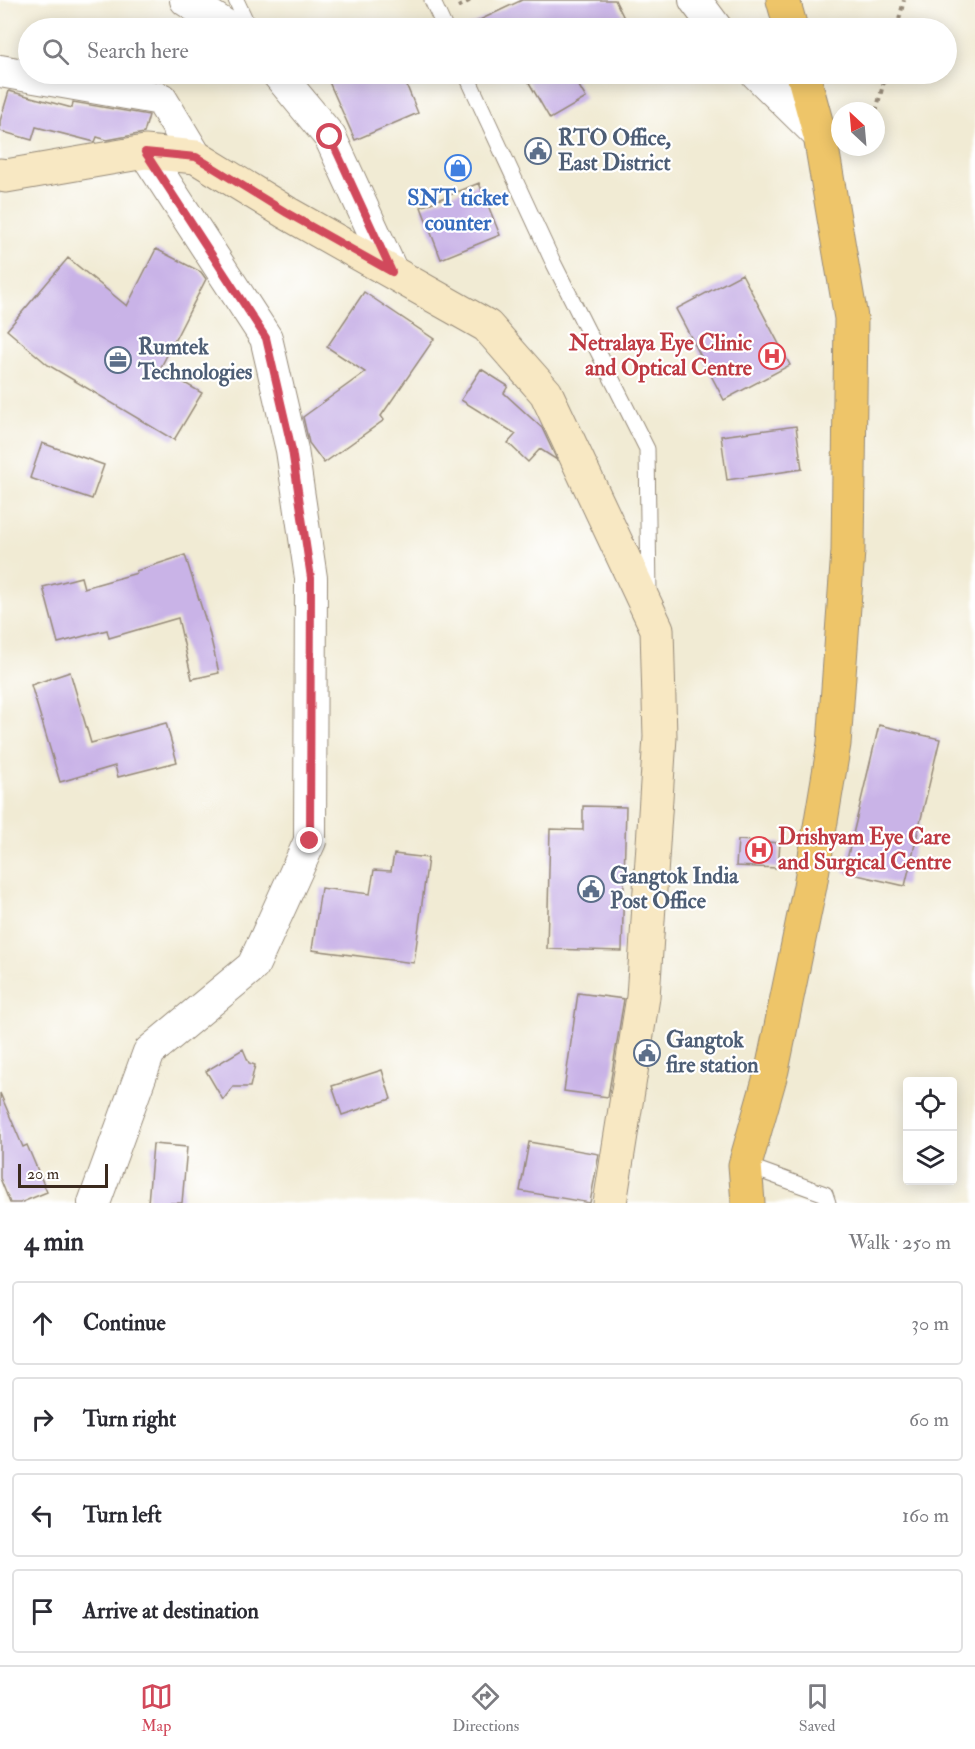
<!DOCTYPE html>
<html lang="en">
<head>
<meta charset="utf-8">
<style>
	:root { --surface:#fff; --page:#f2f2f3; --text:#2b2b33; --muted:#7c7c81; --line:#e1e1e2; --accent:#d1495b }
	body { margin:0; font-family:"IM FELL Double Pica",serif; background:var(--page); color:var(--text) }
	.controls { position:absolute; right:18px; bottom:18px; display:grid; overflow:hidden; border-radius:6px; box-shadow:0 3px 15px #0003 }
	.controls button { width:54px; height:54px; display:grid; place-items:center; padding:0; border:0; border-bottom:2px solid var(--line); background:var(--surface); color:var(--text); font:30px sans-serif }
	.compass { position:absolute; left:831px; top:102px; width:54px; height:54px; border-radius:50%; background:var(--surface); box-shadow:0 3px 15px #0003; rotate:334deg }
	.scale { position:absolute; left:18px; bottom:15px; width:90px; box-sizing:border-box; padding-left:6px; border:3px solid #3b2a1e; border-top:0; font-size:16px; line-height:21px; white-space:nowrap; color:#3b2a1e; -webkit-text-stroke:4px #fff; paint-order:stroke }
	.stop { position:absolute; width:18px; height:18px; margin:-14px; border:4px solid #d1495b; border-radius:50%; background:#fff }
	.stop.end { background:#d1495b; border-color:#fff; box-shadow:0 2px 6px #0008 }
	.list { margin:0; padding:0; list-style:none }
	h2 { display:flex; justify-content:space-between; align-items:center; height:78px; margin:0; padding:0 24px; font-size:26px }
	h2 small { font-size:20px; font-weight:400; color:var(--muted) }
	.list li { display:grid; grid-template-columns:39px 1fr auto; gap:18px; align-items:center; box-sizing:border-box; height:84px; margin:0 12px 12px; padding:0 12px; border:2px solid var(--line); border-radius:6px }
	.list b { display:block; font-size:22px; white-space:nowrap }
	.list em { font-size:20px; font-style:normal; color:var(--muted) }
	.icon { flex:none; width:33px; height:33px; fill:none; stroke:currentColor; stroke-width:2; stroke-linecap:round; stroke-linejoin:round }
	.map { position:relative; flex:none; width:975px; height:1203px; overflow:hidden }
	.search { position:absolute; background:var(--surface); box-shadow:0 3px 15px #0003; left:18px; right:18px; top:18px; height:66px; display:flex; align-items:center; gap:15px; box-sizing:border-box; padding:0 21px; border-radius:33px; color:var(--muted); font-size:22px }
	.sheet { height:462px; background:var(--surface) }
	nav { display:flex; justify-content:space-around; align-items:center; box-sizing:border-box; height:84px; border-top:2px solid var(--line); background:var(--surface); font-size:16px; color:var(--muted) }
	nav a { display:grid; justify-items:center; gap:3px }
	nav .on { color:var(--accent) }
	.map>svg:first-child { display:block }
</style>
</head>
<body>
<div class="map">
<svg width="975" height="1203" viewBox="0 0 975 1203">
	<rect width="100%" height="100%" fill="#fff"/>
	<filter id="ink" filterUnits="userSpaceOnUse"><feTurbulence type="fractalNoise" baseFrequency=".0167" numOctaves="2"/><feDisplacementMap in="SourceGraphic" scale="12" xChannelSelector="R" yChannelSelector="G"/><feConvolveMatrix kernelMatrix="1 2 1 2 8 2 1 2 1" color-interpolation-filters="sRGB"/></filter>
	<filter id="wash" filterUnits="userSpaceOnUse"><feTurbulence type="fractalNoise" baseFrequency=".008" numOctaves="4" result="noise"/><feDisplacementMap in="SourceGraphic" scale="24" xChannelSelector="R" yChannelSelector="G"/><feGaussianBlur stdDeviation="1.35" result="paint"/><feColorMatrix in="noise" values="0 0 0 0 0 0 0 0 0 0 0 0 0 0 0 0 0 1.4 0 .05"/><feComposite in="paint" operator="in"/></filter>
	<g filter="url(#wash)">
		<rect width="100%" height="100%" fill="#f1ebd4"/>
		<g id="blocks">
			<path fill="#c9b3e7" d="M 522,0 L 615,0 L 629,28 L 463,28 Z
				M 348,74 L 402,74 L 418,113 L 355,140 L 329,82 Z
				M 524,74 L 572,74 L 586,98 L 550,119 Z
				M 9,91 L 72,108 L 73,102 L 149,115 L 144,133 L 107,140 L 97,137 L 95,142 L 36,127 L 32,140 L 0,131 L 0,121 Z
				M 479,183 L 500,235 L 441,259 L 421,207 Z
				M 156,249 L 201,272 L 206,279 L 160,369 L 202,393 L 174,440 L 48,365 L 7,330 L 68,258 L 127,306 Z
				M 742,274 L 790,365 L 724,400 L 676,309 Z
				M 364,292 L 434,339 L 381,416 L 384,420 L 324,463 L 309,443 L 303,417 L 365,372 L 327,347 Z
				M 481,369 L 508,386 L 504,393 L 542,428 L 557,460 L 540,449 L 528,462 L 508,443 L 516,434 L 461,400 Z
				M 796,426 L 802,469 L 727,480 L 721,436 Z
				M 42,443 L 104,465 L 92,499 L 30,478 Z
				M 185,555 L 209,631 L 219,673 L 192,679 L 178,618 L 109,638 L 107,630 L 58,643 L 43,587 L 81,577 L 84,588 L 137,573 L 136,571 Z
				M 70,672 L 91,743 L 166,723 L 177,762 L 118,777 L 115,766 L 60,782 L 31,685 Z
				M 879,725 L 940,739 L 905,886 L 844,872 Z
				M 583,806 L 626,807 L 622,951 L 547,949 L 550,829 L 583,830 Z
				M 738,840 L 780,843 L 778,868 L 736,866 Z
				M 394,854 L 428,858 L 414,963 L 312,950 L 321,888 L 370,894 L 374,870 L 391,871 Z
				M 578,993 L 624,999 L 608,1097 L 564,1091 Z
				M 243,1049 L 249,1063 L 255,1065 L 250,1087 L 233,1087 L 223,1100 L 206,1071 Z
				M 382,1070 L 391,1099 L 342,1115 L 332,1086 Z
				M 0,1093 L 23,1147 L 27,1145 L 47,1192 L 20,1203 L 10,1203 L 0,1178 Z
				M 529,1142 L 599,1154 L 590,1203 L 520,1191 Z
				M 153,1144 L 187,1147 L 182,1203 L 148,1203 Z"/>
		</g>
	</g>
	<g filter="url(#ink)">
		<use href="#blocks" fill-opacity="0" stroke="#968a79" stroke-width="1.5"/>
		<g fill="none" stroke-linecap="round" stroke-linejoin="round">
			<defs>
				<path id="service" d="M 236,0 L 249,28
					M 432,0 L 445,28
					M 466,74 L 553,262 L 647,449 L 649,593
					M 745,1165 L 825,1194 L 828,1203"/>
				<path id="minor" d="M 186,0 L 229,28
					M 695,0 L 716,28
					M 0,71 L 161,99 L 196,157
					M 278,74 L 330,137 L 392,272
					M 757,74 L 820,136
					M 94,1203 L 149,1052 L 253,966 L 310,841 L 311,578 L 292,450 L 266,338 L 145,152"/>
				<path id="secondary" d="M 0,175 L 6,176 L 145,152 L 196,157 L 287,213 L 487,326 L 546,393 L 657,629 L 660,737 L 643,997 L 610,1203"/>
				<path id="primary" d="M 783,0 L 791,28
					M 748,1203 L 745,1165 L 772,1070 L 810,886 L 834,744 L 848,551 L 851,318 L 820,136 L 803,74"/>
			</defs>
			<use href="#service" stroke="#968a79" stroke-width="17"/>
			<use href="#minor" stroke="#968a79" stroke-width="34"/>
			<use href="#secondary" stroke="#968a79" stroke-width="35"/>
			<use href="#primary" stroke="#968a79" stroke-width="35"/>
			<path stroke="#968a79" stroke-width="4" stroke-dasharray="4.5 4.5" stroke-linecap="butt" d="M 458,7 L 471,0
				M 897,28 L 904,0
				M 876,111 L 886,74"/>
			<use href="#service" stroke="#fff" stroke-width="15"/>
			<use href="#minor" stroke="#fff" stroke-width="32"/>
			<use href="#secondary" stroke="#f8e8c3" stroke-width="33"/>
			<use href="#primary" stroke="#eec569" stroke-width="33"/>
		</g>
	</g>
	<g fill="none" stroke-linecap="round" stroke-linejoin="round" filter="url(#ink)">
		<path stroke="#d1495b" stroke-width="8" d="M 310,841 L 311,578 L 292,450 L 266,338 L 145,152 L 196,157 L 287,213 L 392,272 L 330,137"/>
	</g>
	<defs>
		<symbol id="civic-ring" viewBox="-11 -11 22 22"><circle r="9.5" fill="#fff" stroke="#5c6f8a" stroke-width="1.5"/><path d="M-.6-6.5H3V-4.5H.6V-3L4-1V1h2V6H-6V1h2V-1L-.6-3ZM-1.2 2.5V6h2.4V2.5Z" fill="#5c6f8a"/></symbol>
		<symbol id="shop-ring" viewBox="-11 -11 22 22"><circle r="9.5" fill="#fff" stroke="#3f7fe0" stroke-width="1.5"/><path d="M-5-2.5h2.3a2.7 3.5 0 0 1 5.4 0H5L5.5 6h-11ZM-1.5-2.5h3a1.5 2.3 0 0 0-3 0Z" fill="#3f7fe0"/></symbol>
		<symbol id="hospital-ring" viewBox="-11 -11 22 22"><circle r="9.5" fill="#fff" stroke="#e0444e" stroke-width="1.5"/><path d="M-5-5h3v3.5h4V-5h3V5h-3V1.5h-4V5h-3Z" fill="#e0444e"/></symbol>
		<symbol id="office-ring" viewBox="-11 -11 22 22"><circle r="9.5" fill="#fff" stroke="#5c6f8a" stroke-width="1.5"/><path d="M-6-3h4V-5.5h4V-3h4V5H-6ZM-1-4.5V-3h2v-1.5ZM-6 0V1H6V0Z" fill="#5c6f8a"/></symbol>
	</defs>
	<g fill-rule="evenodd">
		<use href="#civic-ring" x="523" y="136" width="30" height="30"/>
		<use href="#shop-ring" x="443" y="153" width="30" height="30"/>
		<use href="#hospital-ring" x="757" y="341" width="30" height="30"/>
		<use href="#office-ring" x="103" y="345" width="30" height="30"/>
		<use href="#hospital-ring" x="744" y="835" width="30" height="30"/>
		<use href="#civic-ring" x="576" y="874" width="30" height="30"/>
		<use href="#civic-ring" x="632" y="1038" width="30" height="30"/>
	</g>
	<g text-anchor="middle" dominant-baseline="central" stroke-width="4.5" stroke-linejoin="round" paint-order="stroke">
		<g font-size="22" font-weight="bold" fill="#4e5e75" stroke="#fff" text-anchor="start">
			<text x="558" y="138">RTO Office,<tspan x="558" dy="25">East District</tspan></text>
			<text x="138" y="347">Rumtek<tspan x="138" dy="25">Technologies</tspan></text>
			<text x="610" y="876">Gangtok India<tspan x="610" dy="25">Post Office</tspan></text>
			<text x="666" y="1040">Gangtok<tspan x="666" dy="25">fire station</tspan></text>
		</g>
		<g font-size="22" font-weight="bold" fill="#366cbe" stroke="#fff">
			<text x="458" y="198">SNT ticket<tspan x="458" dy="25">counter</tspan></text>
		</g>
		<g font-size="22" font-weight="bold" fill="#be3a42" stroke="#fff" text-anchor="end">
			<text x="752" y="343">Netralaya Eye Clinic<tspan x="752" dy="25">and Optical Centre</tspan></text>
			<text x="778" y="837" text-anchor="start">Drishyam Eye Care<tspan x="778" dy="25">and Surgical Centre</tspan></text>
		</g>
	</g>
</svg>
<div class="controls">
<button><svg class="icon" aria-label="locate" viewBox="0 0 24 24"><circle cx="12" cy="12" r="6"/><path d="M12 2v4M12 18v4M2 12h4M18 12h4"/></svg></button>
<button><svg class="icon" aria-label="layers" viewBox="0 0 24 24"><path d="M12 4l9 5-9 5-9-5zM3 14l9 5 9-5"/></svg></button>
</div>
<svg class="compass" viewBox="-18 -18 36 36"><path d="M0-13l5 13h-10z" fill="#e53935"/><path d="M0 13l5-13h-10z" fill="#7c7c81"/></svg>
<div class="scale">20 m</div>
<div class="stop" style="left:330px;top:137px"></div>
<div class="stop end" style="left:310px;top:841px"></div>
<div class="search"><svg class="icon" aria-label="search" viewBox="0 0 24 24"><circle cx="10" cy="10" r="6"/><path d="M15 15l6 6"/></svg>Search here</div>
</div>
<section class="sheet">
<h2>4 min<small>Walk · 250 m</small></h2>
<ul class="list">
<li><svg class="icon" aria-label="ahead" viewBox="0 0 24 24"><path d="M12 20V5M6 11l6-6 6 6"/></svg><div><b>Continue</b></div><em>30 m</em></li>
<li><svg class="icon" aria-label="right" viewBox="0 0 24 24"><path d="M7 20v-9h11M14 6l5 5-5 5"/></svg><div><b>Turn right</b></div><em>60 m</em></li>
<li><svg class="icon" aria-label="left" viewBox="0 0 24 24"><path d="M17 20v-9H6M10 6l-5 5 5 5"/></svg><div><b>Turn left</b></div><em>160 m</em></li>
<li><svg class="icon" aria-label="arrive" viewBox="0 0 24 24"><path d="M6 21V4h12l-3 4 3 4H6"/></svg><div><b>Arrive at destination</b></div></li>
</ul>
</section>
<nav>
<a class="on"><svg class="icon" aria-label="map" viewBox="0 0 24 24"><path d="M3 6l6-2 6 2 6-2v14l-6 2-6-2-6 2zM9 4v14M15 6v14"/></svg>Map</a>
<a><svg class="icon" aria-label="directions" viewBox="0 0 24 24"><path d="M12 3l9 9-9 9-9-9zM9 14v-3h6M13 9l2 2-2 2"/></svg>Directions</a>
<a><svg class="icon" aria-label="saved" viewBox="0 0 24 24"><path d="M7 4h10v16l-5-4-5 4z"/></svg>Saved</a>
</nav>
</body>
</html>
